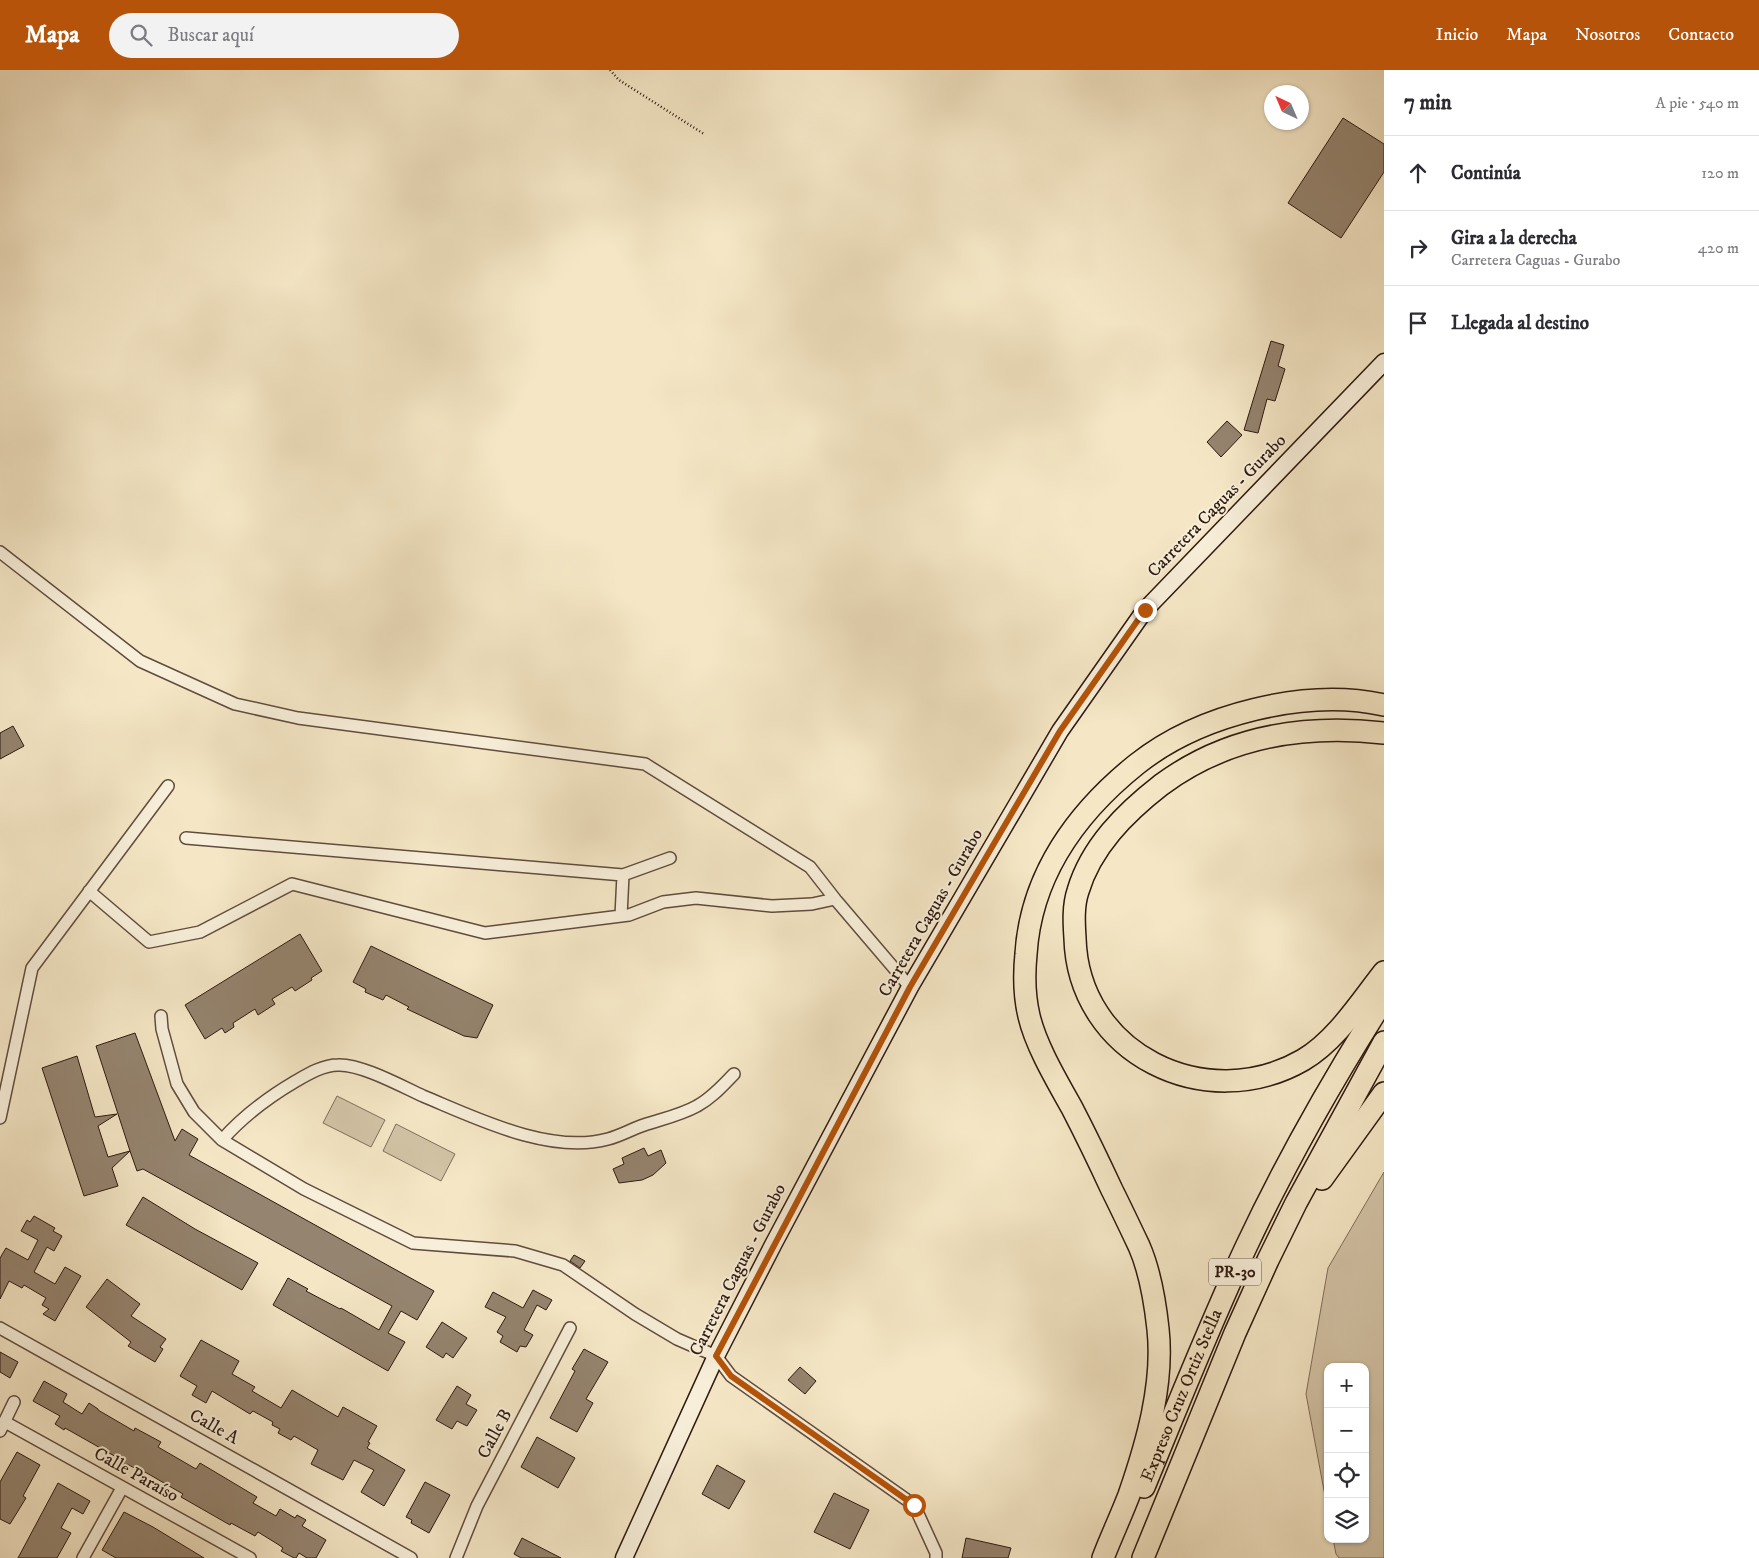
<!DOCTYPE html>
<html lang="es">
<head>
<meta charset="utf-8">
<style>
	:root { --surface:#fff; --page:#f2f2f3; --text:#2b2b33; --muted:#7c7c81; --line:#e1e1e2; --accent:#b45309 }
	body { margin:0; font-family:"IM FELL DW Pica",serif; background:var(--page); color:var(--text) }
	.controls { position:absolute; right:15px; bottom:15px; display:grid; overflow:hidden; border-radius:10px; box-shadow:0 1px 4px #0004 }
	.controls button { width:45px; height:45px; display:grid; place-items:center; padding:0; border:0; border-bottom:1px solid var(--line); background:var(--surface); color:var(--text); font:25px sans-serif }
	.compass { position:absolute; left:1264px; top:15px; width:45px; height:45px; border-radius:50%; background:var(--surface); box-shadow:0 1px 4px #0004; rotate:316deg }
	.stop { position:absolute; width:15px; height:15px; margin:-11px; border:4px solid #b45309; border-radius:50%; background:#fff }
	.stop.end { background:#b45309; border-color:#fff; box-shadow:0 1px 5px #0008 }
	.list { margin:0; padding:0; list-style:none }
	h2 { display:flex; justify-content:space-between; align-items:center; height:65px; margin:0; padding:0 20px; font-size:21px }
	h2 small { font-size:16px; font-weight:400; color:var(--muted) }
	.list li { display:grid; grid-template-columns:32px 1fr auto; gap:15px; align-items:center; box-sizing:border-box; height:75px; padding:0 20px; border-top:1px solid var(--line) }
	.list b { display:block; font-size:19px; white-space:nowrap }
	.list p { margin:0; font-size:16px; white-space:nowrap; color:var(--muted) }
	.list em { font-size:16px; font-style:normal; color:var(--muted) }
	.icon { flex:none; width:28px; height:28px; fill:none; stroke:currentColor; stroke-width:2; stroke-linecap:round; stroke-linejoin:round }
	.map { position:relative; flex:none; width:1384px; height:1488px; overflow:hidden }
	header { display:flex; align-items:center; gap:30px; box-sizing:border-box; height:70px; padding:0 25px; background:var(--accent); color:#fff }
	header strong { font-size:24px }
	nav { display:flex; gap:28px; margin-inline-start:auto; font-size:18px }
	.search { width:350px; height:45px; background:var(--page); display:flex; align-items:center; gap:12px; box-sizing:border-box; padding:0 18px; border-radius:28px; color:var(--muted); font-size:19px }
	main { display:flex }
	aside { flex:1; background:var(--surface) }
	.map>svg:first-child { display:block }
</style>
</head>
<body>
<header>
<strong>Mapa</strong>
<div class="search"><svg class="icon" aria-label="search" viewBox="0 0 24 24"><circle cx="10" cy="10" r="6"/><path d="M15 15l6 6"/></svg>Buscar aquí</div>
<nav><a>Inicio</a><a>Mapa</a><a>Nosotros</a><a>Contacto</a></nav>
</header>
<main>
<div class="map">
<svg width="1384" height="1488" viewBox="0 0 1384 1488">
	<rect width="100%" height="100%" fill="#f5e7c6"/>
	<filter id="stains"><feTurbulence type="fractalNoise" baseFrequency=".004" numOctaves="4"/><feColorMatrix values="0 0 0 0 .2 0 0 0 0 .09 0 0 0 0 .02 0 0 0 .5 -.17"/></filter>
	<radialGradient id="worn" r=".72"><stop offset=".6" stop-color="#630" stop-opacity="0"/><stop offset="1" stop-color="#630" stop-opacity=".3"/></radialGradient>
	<path fill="#d3c4a7" stroke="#806e5c" d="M 337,1026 L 385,1050 L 371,1077 L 323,1053 Z
		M 396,1054 L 455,1084 L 441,1111 L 383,1081 Z
		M 1384,1102 L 1384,1488 L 1339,1488 L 1336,1484 L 1333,1469 L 1365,1469 L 1365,1297 L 1328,1297 L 1328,1442 L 1306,1324 L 1328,1198 Z"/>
	<path fill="#95846f" stroke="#2e1910" d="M 1343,48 L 1384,74 L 1384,102 L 1341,168 L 1288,133 Z
		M 1271,271 L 1284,275 L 1278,296 L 1285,299 L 1275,331 L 1267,329 L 1258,363 L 1244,360 Z
		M 1227,351 L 1242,365 L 1221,387 L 1207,372 Z
		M 13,656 L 24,676 L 0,689 L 0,663 Z
		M 300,864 L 322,901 L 311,908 L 312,910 L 295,921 L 292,917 L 272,929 L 275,934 L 258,945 L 255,939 L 233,953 L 234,957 L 225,963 L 222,958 L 205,969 L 185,935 Z
		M 371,876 L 493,935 L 477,968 L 464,966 L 407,939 L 409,937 L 386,925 L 383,930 L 365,922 L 366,919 L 353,912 Z
		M 135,963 L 175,1071 L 182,1059 L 198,1069 L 189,1085 L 434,1221 L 417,1250 L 401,1241 L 388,1263 L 405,1272 L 388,1301 L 273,1235 L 288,1208 L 308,1219 L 306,1221 L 340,1239 L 341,1238 L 379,1260 L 392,1236 L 143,1099 L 137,1101 L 130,1081 L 112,1098 L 118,1116 L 84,1126 L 42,998 L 77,986 L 95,1047 L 117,1044 L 98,1056 L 108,1087 L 130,1081 L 96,976 Z
		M 644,1078 L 648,1086 L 661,1080 L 666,1093 L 653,1105 L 642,1110 L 619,1113 L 613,1099 L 624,1094 L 622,1088 Z
		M 143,1127 L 195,1159 L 258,1193 L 242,1220 L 126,1155 Z
		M 34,1146 L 55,1158 L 53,1161 L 62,1166 L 54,1181 L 47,1177 L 34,1202 L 55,1214 L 65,1197 L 81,1206 L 55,1251 L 43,1244 L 49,1239 L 42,1235 L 46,1228 L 24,1215 L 22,1218 L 9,1211 L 0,1229 L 0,1188 L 6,1178 L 28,1190 L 38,1170 L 21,1161 L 27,1150 L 30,1152 Z
		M 574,1185 L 585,1191 L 580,1198 L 570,1191 Z
		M 107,1209 L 140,1234 L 131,1246 L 166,1269 L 160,1277 L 163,1279 L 155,1292 L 128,1276 L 131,1272 L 86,1237 Z
		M 533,1220 L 552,1230 L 546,1240 L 537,1235 L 524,1260 L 533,1265 L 526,1277 L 520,1276 L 517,1282 L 500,1272 L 503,1266 L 497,1262 L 506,1247 L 485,1237 L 493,1222 L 523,1238 Z
		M 442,1252 L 467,1268 L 453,1288 L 446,1283 L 443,1288 L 426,1277 Z
		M 201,1270 L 239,1291 L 232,1304 L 255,1317 L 252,1321 L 281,1338 L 292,1320 L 338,1347 L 343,1337 L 377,1356 L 368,1372 L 370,1373 L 367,1378 L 405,1400 L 384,1436 L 361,1422 L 374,1400 L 354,1390 L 343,1410 L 311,1394 L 318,1380 L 294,1366 L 291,1370 L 278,1363 L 280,1359 L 272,1355 L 273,1352 L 253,1341 L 250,1344 L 212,1321 L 206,1333 L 192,1325 L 197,1316 L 180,1306 Z
		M 584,1279 L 608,1292 L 586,1329 L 593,1333 L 577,1362 L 550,1348 L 575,1301 L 572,1299 Z
		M 0,1282 L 18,1292 L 10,1308 L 0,1302 Z
		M 800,1297 L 816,1311 L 805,1324 L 788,1310 Z
		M 44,1311 L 67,1324 L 63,1332 L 82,1344 L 89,1333 L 98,1339 L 98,1340 L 134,1361 L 135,1358 L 161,1372 L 158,1377 L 196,1399 L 200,1393 L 257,1427 L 253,1433 L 276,1446 L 280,1439 L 295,1448 L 297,1445 L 306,1450 L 302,1456 L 326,1470 L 316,1488 L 307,1488 L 299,1483 L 296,1488 L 294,1488 L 281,1481 L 283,1478 L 279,1475 L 258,1462 L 255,1466 L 231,1453 L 230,1455 L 181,1427 L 183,1424 L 145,1402 L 144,1403 L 127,1394 L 126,1396 L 117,1390 L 118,1388 L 65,1358 L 64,1360 L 55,1354 L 60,1346 L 33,1331 Z
		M 457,1316 L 471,1325 L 466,1334 L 477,1340 L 467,1356 L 457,1351 L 452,1359 L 436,1350 Z
		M 537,1367 L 575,1388 L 558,1418 L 521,1397 Z
		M 17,1382 L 40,1395 L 23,1426 L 26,1428 L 10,1454 L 0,1449 L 0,1412 Z
		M 717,1395 L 745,1411 L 729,1439 L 702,1424 Z
		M 425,1412 L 450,1425 L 429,1463 L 411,1453 L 412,1450 L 406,1447 Z
		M 58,1413 L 90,1431 L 83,1444 L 72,1438 L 61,1458 L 71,1463 L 57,1488 L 18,1488 Z
		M 834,1423 L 869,1440 L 850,1479 L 814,1462 Z
		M 124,1442 L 153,1457 L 204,1488 L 116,1488 L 102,1480 Z
		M 522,1468 L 561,1488 L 521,1488 L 514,1484 Z
		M 966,1468 L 1011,1478 L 1008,1488 L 962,1488 Z"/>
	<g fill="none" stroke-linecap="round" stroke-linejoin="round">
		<defs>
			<path id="minor" d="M 0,482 L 140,591 L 235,634 L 298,648 L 645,694 L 810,797 L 835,829 L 910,917
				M 186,768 L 623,805 L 670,788
				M 89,821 L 149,872 L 200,862 L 292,814 L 485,863 L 629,845 L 663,832 L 696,828 L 772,836 L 812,834 L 835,829
				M 621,846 L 623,805
				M 161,946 L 162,959 L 177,1014 L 194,1042 L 222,1070 L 304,1119 L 413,1173 L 515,1181 L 563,1195 L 635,1244 L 677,1269 L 716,1286 L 731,1306 L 914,1435 L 936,1483 L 936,1488
				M 0,1048 L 32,898 L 168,716
				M 222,1070 C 244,1045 267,1028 296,1011 C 308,1004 323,995 338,995 C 361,994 401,1016 423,1026 C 476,1048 550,1085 608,1069 C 620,1066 632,1059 644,1055 C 662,1049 681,1045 697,1036 C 712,1028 723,1015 734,1004
				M 0,1258 L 411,1488
				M 5,1352 L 250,1488
				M 0,1361 L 14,1332
				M 83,1488 L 122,1418
				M 456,1488 L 477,1436 L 570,1258"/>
			<path id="secondary" d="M 624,1488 L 716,1286 L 774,1173 L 910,917 L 1060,661 L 1145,540 L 1384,292"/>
			<g id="motorway">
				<path d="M 1384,663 C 1304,654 1227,666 1161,715 C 1125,743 1091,777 1078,821 C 1073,836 1074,853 1075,868 C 1078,984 1206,1046 1303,990 C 1336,971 1361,931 1384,902"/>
				<path d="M 1322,1109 L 1384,1023"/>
				<path id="s1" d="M 1144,1417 C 1177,1337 1209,1256 1246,1177 C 1286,1092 1333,1009 1384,929"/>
				<path d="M 1103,1488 C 1111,1467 1121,1446 1129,1425 C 1147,1373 1164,1314 1158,1259 C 1155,1231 1150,1201 1139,1176 C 1130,1157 1121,1138 1112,1120 C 1099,1092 1086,1065 1072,1038 C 1057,1011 1036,976 1029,946 C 1024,925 1024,904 1026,884 C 1031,805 1077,742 1137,694 C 1200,644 1306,618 1384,635"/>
				<path d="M 1143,1488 L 1235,1263 L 1268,1190 L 1296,1133 L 1384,972"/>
			</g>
		</defs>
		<use href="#minor" stroke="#604c3e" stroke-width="14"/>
		<use href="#secondary" stroke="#2e1910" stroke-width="19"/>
		<use href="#motorway" stroke="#2e1910" stroke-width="24"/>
		<path stroke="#2e1910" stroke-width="2.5" stroke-dasharray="1 2.5" stroke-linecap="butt" d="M 610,0 L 619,10 L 704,64"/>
		<use href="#minor" stroke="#f8efda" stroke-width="11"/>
		<use href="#secondary" stroke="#f8efda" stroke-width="16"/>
		<use href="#motorway" stroke="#f5e7c6" stroke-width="21"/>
	</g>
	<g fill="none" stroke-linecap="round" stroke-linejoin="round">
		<path stroke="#b45309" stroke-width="6" d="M 914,1435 L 731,1306 L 716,1286 L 910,917 L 1060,661 L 1145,540"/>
	</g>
	<g text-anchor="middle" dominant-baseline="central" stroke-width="4" stroke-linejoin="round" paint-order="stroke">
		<rect fill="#f8efda" stroke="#6b594d" stroke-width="1" x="1209" y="1188.5" width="52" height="27" rx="4"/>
		<g font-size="16" font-weight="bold" fill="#2e1910">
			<text x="1235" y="1202">PR-30</text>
		</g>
		<g font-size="18" fill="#2e1910" stroke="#f8efda">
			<text transform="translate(1217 436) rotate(-46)">Carretera Caguas - Gurabo</text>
			<text transform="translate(931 843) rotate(-60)">Carretera Caguas - Gurabo</text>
			<text transform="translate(738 1200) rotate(-63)">Carretera Caguas - Gurabo</text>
			<text stroke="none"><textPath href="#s1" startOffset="99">Expreso Cruz Ortiz Stella</textPath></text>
			<text transform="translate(214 1357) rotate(29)">Calle A</text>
			<text transform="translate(495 1364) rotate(-62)">Calle B</text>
			<text transform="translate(136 1405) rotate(29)">Calle Paraíso</text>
		</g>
	</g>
	<rect width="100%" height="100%" filter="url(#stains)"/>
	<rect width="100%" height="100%" fill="url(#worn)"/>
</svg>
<div class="controls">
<button>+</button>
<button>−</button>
<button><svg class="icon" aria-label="locate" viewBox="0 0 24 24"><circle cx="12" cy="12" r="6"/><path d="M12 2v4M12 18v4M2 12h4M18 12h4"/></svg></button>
<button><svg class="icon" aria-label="layers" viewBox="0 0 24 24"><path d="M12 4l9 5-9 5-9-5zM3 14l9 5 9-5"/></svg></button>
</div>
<svg class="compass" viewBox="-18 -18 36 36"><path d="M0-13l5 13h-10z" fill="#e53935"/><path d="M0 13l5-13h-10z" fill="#7c7c81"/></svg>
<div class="stop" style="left:914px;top:1435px"></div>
<div class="stop end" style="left:1145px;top:540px"></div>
</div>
<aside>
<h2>7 min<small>A pie · 540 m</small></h2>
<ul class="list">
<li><svg class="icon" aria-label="ahead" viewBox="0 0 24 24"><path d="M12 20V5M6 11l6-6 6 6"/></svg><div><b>Continúa</b></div><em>120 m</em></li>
<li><svg class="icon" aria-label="right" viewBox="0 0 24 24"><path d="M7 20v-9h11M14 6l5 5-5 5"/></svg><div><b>Gira a la derecha</b><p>Carretera Caguas - Gurabo</p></div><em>420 m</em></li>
<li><svg class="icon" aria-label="arrive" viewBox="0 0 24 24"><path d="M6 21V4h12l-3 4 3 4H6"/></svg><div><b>Llegada al destino</b></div></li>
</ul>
</aside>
</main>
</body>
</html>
